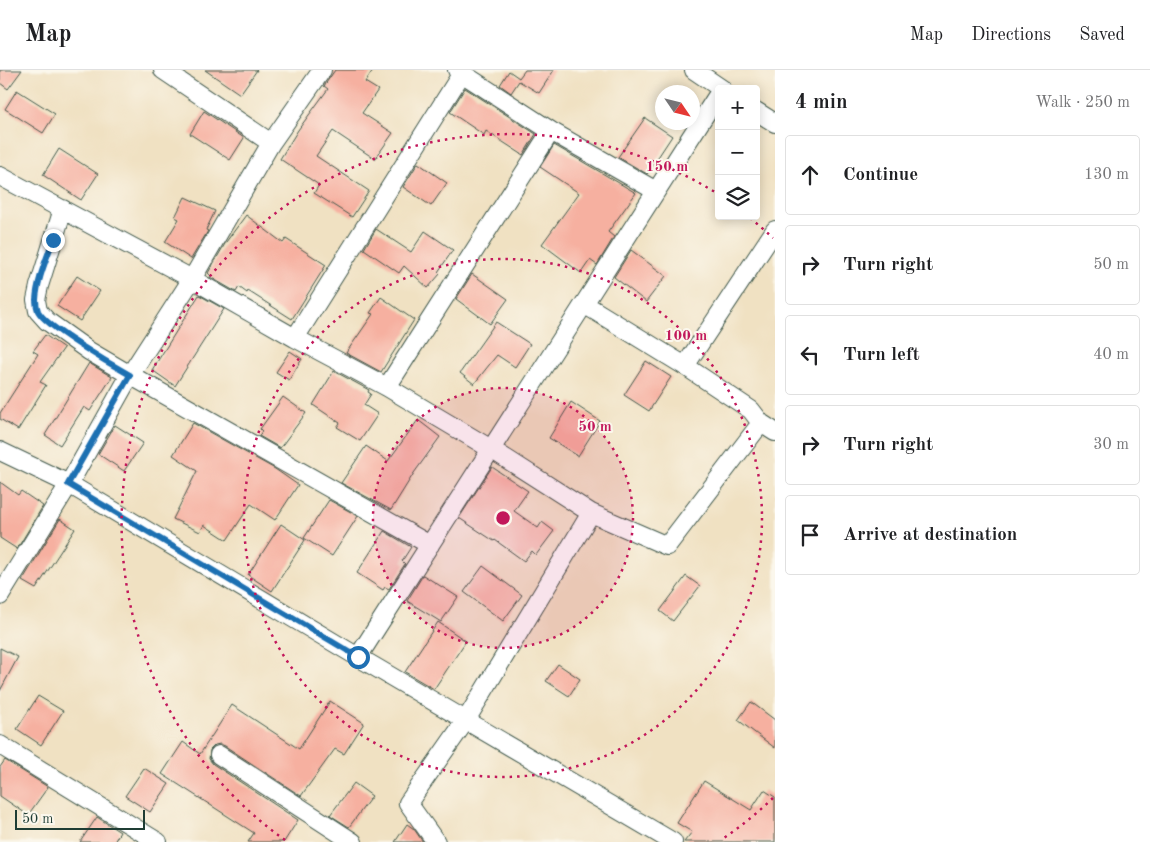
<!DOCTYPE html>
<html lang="en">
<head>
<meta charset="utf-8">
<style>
	:root { --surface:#fff; --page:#f6f6f6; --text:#202124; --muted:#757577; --line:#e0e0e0 }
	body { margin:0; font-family:"Old Standard TT",serif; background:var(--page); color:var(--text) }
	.controls { position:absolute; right:15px; top:15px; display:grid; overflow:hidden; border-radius:5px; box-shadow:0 2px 12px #0003 }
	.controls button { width:45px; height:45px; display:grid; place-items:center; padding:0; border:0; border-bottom:1px solid var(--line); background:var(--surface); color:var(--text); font:25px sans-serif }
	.compass { position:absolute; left:655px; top:15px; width:45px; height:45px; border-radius:50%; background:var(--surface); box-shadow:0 2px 12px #0003; rotate:125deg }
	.scale { position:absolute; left:15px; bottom:12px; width:130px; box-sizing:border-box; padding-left:5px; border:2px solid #1f3d34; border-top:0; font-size:14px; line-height:18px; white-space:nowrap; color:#1f3d34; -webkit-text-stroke:4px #fbf7ec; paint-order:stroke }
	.stop { position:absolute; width:15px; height:15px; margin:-11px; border:4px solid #1f6fb2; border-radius:50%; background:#fff }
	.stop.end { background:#1f6fb2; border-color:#fff; box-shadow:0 1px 5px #0008 }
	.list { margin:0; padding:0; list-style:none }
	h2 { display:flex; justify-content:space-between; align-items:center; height:65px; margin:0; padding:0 20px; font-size:21px }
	h2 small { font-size:16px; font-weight:400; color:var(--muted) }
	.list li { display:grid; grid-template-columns:32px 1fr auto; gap:15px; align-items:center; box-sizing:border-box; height:80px; margin:0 10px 10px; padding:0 10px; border:1px solid var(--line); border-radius:5px }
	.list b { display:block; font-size:19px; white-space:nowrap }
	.list em { font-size:16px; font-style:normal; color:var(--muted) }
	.icon { flex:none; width:28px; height:28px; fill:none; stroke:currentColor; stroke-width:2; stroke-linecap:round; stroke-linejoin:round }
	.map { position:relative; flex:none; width:775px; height:772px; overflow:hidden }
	header { display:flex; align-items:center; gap:30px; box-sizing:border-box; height:70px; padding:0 25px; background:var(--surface); border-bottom:1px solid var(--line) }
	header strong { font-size:24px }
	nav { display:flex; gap:28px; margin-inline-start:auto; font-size:18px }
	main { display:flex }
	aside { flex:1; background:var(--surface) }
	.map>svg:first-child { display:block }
</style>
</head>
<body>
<header>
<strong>Map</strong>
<nav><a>Map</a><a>Directions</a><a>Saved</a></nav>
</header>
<main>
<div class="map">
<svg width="775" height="772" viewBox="0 0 775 772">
	<rect width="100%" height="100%" fill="#fbf7ec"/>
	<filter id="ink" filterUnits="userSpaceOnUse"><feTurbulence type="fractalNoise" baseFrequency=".02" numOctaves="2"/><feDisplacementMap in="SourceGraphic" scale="10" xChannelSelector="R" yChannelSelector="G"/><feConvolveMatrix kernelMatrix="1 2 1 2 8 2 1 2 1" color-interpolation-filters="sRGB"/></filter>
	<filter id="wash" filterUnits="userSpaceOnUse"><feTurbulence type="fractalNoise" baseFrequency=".0096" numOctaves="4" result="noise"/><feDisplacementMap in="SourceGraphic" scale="20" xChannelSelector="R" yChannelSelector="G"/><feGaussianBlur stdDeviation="1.12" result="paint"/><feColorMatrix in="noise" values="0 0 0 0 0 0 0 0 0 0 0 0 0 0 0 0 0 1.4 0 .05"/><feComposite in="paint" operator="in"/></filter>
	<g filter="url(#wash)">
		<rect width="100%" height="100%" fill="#f0e1c2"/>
		<g id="blocks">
			<path fill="#f6b0a0" d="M 0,0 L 22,0 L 8,19 L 0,13 Z
				M 205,0 L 257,0 L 240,24 Z
				M 335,0 L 373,0 L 365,12 L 378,20 L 362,43 L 393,63 L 375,89 L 333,61 L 316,86 L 369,121 L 352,147 L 314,123 L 319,115 L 280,89 L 298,60 L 328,19 L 324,16 Z
				M 525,0 L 554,0 L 539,23 L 519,11 L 511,23 L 500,15 L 509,1 L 519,8 Z
				M 465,18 L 536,64 L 523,85 L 486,61 L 484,65 L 450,42 Z
				M 17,20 L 55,44 L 43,63 L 5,39 Z
				M 204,41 L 244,68 L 230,90 L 190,64 Z
				M 645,48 L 672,66 L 647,104 L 618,87 Z
				M 554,75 L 636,123 L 608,162 L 614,167 L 597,195 L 590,190 L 581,203 L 542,174 L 579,123 L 540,97 Z
				M 59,79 L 98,104 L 81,130 L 43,105 Z
				M 418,93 L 447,113 L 431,136 L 403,117 Z
				M 185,127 L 215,141 L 206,160 L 208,161 L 191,189 L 165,172 L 179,149 L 175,147 Z
				M 246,145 L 283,173 L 286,169 L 326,195 L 292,249 L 248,221 L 247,223 L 239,217 L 236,222 L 210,207 L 211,206 L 208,203 L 226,172 Z
				M 376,159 L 411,182 L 425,161 L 453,180 L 438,202 L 440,204 L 428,218 L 404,196 L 399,203 L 364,179 Z
				M 631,180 L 666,206 L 646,232 L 614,207 Z
				M 472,204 L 508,229 L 490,254 L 456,229 Z
				M 77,206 L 100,221 L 80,251 L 57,236 Z
				M 199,225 L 224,239 L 175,316 L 152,300 Z
				M 381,227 L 414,250 L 381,302 L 346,283 L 373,244 L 370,243 Z
				M 496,252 L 530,274 L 515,297 L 497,285 L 474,314 L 460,303 Z
				M 45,265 L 64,278 L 40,312 L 46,315 L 18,360 L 0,349 L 0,343 L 38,284 L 33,281 Z
				M 290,281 L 302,289 L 289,310 L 276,302 Z
				M 646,291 L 671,307 L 649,341 L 624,325 Z
				M 89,293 L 112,307 L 90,341 L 84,337 L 60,375 L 45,365 Z
				M 334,301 L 369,320 L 368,322 L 371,324 L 364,335 L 378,344 L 360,371 L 337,357 L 340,353 L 313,335 Z
				M 283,327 L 306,343 L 280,378 L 259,366 L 262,361 L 260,359 Z
				M 571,332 L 600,351 L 578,386 L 549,368 Z
				M 418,350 L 440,367 L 414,403 L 391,440 L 341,413 L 366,376 L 388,391 Z
				M 193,353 L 275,399 L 298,415 L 275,450 L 251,434 L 227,470 L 204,455 L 200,462 L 173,449 L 197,401 L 173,385 Z
				M 115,355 L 143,373 L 124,401 L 98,384 Z
				M 492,397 L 528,421 L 514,441 L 538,458 L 542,452 L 554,461 L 536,485 L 532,481 L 524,491 L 495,470 L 494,471 L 459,448 Z
				M 0,412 L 18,425 L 21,421 L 43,436 L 17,479 L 0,468 Z
				M 329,430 L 358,446 L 332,486 L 304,468 Z
				M 60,449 L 75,459 L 36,519 L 22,511 Z
				M 281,454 L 305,470 L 272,521 L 248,505 Z
				M 384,461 L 411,477 L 402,491 L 405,494 L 389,519 L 385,517 L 383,520 L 357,503 Z
				M 483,496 L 522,525 L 503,551 L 464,522 Z
				M 423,505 L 458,527 L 441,552 L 407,531 Z
				M 686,506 L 700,516 L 673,551 L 660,541 Z
				M 438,552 L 466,571 L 434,619 L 405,602 Z
				M 0,578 L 18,587 L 0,621 Z
				M 558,594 L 580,609 L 569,626 L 546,611 Z
				M 38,626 L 63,641 L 41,675 L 17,659 Z
				M 330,631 L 364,653 L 344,684 L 335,679 L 301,726 L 225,676 L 220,674 L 215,675 L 210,680 L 209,689 L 213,694 L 298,750 L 284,772 L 248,772 L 254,763 L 162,704 L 183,672 L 200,684 L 232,635 L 299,679 Z
				M 751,632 L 775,650 L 775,678 L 738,650 Z
				M 5,690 L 48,717 L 28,745 L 0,726 L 0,697 Z
				M 144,698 L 169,714 L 150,742 L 125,726 Z
				M 704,711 L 751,740 L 764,720 L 775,727 L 775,772 L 684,772 L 692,762 L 677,753 Z
				M 354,713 L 372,726 L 349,757 L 330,745 Z
				M 97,747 L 120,762 L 114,772 L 80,772 Z
				M 407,754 L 414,759 L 423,772 L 395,772 Z"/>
		</g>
	</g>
	<g filter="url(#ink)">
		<use href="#blocks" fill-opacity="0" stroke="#3e5649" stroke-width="1"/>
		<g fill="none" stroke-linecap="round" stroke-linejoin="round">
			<defs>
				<path id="minor" d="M 163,0 L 271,73
					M 457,0 L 551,61 L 656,121
					M 694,0 L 722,19
					M 756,41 L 775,53
					M 0,106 L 192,209 L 295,268 L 387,317 L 491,379 L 591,443 L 667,476 L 761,353
					M 63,139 L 39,216 L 36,230 L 38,241 L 47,251 L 89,281 L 130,305 L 430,475
					M 584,234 L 685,296 L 751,340 L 761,353 L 775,362
					M 295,268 L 462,3
					M 685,296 L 775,160
					M 387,317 L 551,61
					M 0,381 L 69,414 L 358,587 L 673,772
					M 0,526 L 69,414 L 130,305 L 192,209 L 271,73 L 322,0
					M 358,587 L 719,23
					M 0,675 L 158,772
					M 219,685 L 353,772
					M 436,772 L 408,733 L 466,650 L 591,443"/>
			</defs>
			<use href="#minor" stroke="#3e5649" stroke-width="20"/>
			<use href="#minor" stroke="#fff" stroke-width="18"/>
		</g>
	</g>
	<g fill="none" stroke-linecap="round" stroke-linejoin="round" filter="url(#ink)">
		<path stroke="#1f6fb2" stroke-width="6" d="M 53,170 C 47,188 37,210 36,230 C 36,232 37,238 38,241 C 46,257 112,295 130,305 L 68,414 L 358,587"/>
	</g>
	<circle cx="503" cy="448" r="130" fill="#c2185b" fill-opacity=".12"/>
	<g fill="none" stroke="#c2185b" stroke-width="2.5" stroke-dasharray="2.5 5">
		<circle cx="503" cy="448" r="130"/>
		<circle cx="503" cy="448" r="259"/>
		<path d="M773 728A389 389 0 0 1 721 770M285 770A389 389 0 0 1 718 124M750 148A389 389 0 0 1 773 168"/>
	</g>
	<circle cx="503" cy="448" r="8" fill="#c2185b" stroke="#fbf7ec" stroke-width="2.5"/>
	<g font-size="15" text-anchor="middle" font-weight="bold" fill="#c2185b" stroke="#fbf7ec" stroke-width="4" stroke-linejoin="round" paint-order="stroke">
		<text x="667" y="101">150 m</text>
		<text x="686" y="270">100 m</text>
		<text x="595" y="361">50 m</text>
	</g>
</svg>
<div class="controls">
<button>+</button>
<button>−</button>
<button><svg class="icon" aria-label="layers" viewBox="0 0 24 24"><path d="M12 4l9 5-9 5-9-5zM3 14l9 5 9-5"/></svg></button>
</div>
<svg class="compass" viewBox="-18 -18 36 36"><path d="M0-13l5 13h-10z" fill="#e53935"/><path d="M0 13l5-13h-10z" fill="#757577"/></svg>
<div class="scale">50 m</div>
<div class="stop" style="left:358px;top:587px"></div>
<div class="stop end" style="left:53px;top:170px"></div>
</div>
<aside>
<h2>4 min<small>Walk · 250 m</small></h2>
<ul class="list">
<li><svg class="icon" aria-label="ahead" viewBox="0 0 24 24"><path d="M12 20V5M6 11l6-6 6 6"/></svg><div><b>Continue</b></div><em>130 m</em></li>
<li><svg class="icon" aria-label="right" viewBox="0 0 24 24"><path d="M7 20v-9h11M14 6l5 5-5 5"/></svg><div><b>Turn right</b></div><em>50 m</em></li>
<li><svg class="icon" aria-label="left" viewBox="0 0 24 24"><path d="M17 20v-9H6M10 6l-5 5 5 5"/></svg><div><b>Turn left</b></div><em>40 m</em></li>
<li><svg class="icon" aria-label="right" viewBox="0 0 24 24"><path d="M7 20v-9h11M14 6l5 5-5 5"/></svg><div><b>Turn right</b></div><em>30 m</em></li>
<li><svg class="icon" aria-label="arrive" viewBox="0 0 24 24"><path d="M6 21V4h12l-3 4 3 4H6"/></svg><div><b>Arrive at destination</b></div></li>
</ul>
</aside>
</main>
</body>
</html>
